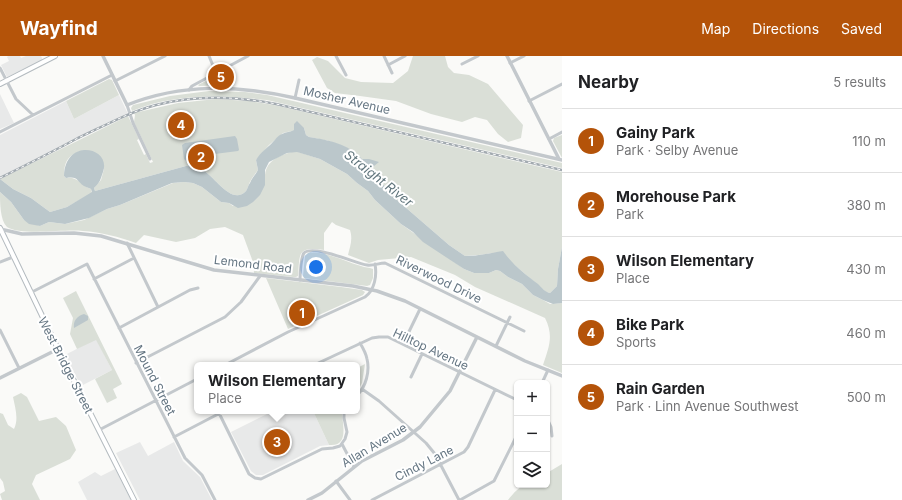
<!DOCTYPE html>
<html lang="en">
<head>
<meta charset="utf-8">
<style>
	:root { --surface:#fff; --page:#f6f6f6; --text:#202124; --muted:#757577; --line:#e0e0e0; --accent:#b45309 }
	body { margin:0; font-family:Inter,sans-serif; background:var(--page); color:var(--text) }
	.controls { position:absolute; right:12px; bottom:12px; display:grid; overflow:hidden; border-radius:6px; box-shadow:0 1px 3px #0004 }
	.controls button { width:36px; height:36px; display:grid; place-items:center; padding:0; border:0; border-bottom:1px solid var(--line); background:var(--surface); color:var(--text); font:20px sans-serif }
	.you { position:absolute; left:316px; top:211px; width:14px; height:14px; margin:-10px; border:3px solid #fff; border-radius:50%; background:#1a73e8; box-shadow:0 0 0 6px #1a73e833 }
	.badge { display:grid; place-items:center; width:26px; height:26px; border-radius:50%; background:var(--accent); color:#fff; font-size:13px; font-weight:700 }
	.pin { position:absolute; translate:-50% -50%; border:2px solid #fff; box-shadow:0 1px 4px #0006 }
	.popup { position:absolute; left:194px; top:306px; width:166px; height:52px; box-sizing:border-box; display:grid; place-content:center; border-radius:6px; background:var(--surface); filter:drop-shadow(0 1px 3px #0005); font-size:13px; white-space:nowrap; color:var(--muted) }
	.popup b { font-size:15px; color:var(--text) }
	.popup::after { content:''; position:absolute; left:50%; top:100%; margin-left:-8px; border:8px solid transparent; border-top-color:var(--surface) }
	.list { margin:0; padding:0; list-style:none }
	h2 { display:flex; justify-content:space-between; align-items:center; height:52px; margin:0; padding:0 16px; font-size:17px }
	h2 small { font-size:13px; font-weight:400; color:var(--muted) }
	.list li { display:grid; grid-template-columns:26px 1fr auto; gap:12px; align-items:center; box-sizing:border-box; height:64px; padding:0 16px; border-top:1px solid var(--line) }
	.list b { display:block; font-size:15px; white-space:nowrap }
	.list p { margin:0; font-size:13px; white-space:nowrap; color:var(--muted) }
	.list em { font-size:13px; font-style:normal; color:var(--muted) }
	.icon { flex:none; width:22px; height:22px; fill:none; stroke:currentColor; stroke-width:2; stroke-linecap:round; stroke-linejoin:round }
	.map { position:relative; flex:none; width:562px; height:444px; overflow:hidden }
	header { display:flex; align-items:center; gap:24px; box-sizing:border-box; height:56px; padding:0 20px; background:var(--accent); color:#fff }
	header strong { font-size:19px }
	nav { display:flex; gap:22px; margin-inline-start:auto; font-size:14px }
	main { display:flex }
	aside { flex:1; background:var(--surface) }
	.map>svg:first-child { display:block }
</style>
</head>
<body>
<header>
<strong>Wayfind</strong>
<nav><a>Map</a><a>Directions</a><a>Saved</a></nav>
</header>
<main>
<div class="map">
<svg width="562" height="444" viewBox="0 0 562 444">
	<rect width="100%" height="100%" fill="#fafaf8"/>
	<path fill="#e8e9e9" d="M 8,0 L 20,0 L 21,2 L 26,0 L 41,0 L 42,2 L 42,4 L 7,21 L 1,9 L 9,5 L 7,1 Z
		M 0,38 L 14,67 L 0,73 Z
		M 119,39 L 128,58 L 106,67 L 0,121 L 0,79 L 66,45 L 74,63 Z
		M 96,283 L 112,314 L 81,330 L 65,299 Z
		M 273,355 L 313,355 L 329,389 L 320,390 L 263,419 L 256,419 L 251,415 L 231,376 Z
		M 140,386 L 148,400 L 174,386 L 183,405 L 200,421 L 212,444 L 140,444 L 116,397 Z
		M 115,413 L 131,444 L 87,444 L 78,426 L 95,416 L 101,420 Z"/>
	<path fill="#dadfd7" d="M 413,0 L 445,0 L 448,11 L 454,17 L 469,19 L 488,28 L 523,69 L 521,82 L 508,86 L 498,78 L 487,64 L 475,61 L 462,66 L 431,58 L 396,45 L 360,40 L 335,37 L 327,32 L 312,4 L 317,1 L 328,5 L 345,22 L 361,26 L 393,27 L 408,15 Z
		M 227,14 L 233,29 L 199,30 L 198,29 Z
		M 109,23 L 112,24 L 119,39 L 74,63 L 66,45 Z
		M 209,35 L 245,36 L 267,39 L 562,107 L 562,112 L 267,44 C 221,39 176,37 132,55 L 131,52 L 133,49 L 170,40 Z
		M 216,43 L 249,45 L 274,49 L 562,116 L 562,191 L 558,213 L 557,230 L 550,237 L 546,236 L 510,205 L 491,197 C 483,199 474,199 465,200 L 449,189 L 397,144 L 396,142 L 369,114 L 369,103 L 362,103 C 349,89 327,84 309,81 L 306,79 L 304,72 L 283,77 L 269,89 L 256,104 L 258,114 C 256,117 253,120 251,124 C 249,127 248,132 246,135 C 232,150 215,121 203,114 C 198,111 192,110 186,110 L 95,135 L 94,132 L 101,124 L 104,113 L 85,94 C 69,98 64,104 64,120 L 66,122 C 77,120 81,129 91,133 L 92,137 L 67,151 L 50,156 L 31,142 L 13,133 L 0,123 L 128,60 L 139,83 L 137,84 L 144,99 L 146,98 L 150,107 L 153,106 L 134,66 L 135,59 L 134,57 L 178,47 Z
		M 562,79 L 562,102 L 553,85 L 554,82 Z
		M 295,95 L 320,103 L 347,118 L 357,127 L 368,135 L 375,144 L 401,168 L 464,213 L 474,217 L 489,217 L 496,214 L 500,215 L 508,221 L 522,228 L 533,239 L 543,244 L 550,248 L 562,247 L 562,317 L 543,309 C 549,291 554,280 545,262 L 475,231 L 455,219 L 411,201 L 378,204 L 369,207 L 348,199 C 350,190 353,184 350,174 L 336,169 L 332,166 L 324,177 L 324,194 C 297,190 300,197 298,220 L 296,221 L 293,221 L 254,217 L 253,206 L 243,179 L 225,171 L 210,173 L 195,182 L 176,186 L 144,179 L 136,187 C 119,181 101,176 83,175 C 64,173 21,180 7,171 C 0,164 0,147 0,136 L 11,146 L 24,164 L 40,170 L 49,166 L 65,168 L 84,164 L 107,153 L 120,149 L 173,127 L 184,126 L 193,127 L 202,131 L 221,146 L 229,147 L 233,150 L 265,119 C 267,103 281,99 295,95 Z
		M 308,197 C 323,194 346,206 361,210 C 365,212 369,211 373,213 L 373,222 L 370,229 L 367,230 L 304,222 L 303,220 L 305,200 Z
		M 266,222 L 341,231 L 362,234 L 365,236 L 363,239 L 288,273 Z
		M 76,235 L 122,328 L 113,333 L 117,342 L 107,347 L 95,323 L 112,314 L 96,284 L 77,293 L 70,278 L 73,262 L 63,242 Z
		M 365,308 L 362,327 L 357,336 L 357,312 Z
		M 21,337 L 27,341 L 39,365 L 56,361 L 66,370 L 76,394 L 70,403 L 36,419 L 32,428 L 40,444 L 2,444 L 0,438 L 5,435 L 3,426 L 0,422 L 0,357 L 3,358 L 8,369 L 14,373 C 19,363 15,351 13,341 Z
		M 313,355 L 342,355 C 342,367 350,391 329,389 Z
		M 562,408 L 562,444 L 508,444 C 523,426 523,429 547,429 L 547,417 Z"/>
	<path fill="#bbc7cb" d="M 297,65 L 304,72 L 306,79 L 309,81 C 328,84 349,88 362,103 L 369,103 L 379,106 L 369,114 L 396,142 L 397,144 L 449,189 L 465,200 C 478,200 490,197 503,195 C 513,209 525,218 538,228 C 542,232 545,236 550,237 L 557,230 L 558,213 L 562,191 L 562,247 L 553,248 L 543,244 L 533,239 L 522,228 L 508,221 L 500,215 L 496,214 L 489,217 L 474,217 L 464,213 L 423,186 L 413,176 L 401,168 L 375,144 L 368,135 L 357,127 L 347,118 L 320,103 L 297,96 L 287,97 L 269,106 L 265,114 L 265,129 L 260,139 L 253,146 L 247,150 L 238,152 L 229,147 L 221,146 L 202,131 L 193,127 L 184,126 L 172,127 L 120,149 L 107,153 L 89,162 L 65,168 L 49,166 L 40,170 L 29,168 L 24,164 L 11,146 L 0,136 L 0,123 L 13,133 L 31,142 L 50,156 L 67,151 L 92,136 L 91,133 C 89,132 86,131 84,130 C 76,125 79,120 66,122 L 64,120 C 65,81 112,91 103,116 C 100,124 101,125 94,132 L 95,135 L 186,110 C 192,110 198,111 203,114 C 215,121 232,150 246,135 C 248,132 248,129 250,127 C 252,122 256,118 258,114 L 256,104 C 260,97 267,92 272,87 C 276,83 277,80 282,78 C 286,76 290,76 294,74 L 294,68 Z
		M 235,80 L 237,83 L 239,94 L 238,95 L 191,101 L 186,105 L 184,103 L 182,89 L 185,87 Z
		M 84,258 L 88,260 L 88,264 L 74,272 C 73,265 77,260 84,258 Z"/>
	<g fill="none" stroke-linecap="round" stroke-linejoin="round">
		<defs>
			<path id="secondary" d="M 0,28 L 55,0
				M 0,172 L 58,293 L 134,444"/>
		</defs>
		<use href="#secondary" stroke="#b3babf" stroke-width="6"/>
		<path stroke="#c3c8cc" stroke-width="3" d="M 209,0 L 216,17
			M 336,0 L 346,19
			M 384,0 L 392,17
			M 510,7 L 524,0
			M 462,8 L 478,0
			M 388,9 L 405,0
			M 0,12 L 16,43 L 33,59
			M 115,25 L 165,0
			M 189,34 L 192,30 L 248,0
			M 295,42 L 299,24
			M 529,45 L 562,28
			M 127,49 L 133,67 L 150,103
			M 0,76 L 112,19
			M 549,83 L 562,76
			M 127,187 L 158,251
			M 0,206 L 13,201
			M 94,223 L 134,202
			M 300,224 C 300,218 301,201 304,197 C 313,188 355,207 367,209 C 373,210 379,207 385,207 L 524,275
			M 30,237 L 87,208 L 185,402 L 202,419 L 215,444
			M 119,272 L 190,234 L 198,232
			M 0,274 L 19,312
			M 403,288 L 420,253
			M 496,290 L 510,261
			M 136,307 L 225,261 L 241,246 L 260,220
			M 225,309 L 288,276 L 365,241 C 375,234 377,219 375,208
			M 314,309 L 372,282 L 379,281 L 388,281 L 517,344
			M 411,321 L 422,298
			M 542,327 L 548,314
			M 362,333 L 379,345 L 426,387 L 435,398 L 459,444
			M 357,339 C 366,331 370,315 367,303 C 366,297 363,292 360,287
			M 219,357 L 249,418 L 255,422 L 261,423 L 322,393 L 333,392 L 340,390 L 345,383 L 347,376 L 344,362 L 344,355
			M 547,362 L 551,371 L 552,380
			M 99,374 L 197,323
			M 174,381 L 224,355
			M 342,388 L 354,411
			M 336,425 L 350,444
			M 372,444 L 464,396 L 468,391 L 495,334
			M 460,444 L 494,425 L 517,379"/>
		<path stroke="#c3c8cc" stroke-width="3.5" d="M 103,0 L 127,49 C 182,27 238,29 295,42 L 562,104
			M 507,0 L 559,103
			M 0,173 L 22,178 L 74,177 L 101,180 L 214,214 L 353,230 L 377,235 L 405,245 L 525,305 L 562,320
			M 0,322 L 58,293
			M 308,444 L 322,437 L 362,405 L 403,384 L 420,371 L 450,335 L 477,281"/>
		<use href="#secondary" stroke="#fff" stroke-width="4"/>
		<defs>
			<path id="rail" d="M 0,122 C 26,109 52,96 78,82 C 104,70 129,56 156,49 C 196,39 236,40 276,48 L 562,114"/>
		</defs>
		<use href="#rail" stroke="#a2aab0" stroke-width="2.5"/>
		<use href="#rail" stroke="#fff" stroke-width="1" stroke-dasharray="3" stroke-linecap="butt"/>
	</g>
	<g text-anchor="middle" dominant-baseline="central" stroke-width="4" stroke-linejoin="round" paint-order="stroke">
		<g font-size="12" fill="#657683" stroke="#fff">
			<text transform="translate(347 44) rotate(13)">Mosher Avenue</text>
			<text transform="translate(253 208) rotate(7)">Lemond Road</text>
			<text transform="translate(439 223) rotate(26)">Riverwood Drive</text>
			<text transform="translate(431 293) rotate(25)">Hilltop Avenue</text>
			<text transform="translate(66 309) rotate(63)">West Bridge Street</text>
			<text transform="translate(155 324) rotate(63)">Mound Street</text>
			<text transform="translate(374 389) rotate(-31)">Allan Avenue</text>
			<text transform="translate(424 407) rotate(-27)">Cindy Lane</text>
		</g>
		<g font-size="13" font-style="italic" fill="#60757c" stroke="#fff">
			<text transform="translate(379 122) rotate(38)">Straight River</text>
		</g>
	</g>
</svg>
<div class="controls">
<button>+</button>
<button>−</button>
<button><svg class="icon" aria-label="layers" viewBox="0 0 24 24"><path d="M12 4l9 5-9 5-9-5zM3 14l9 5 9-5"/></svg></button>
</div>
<div class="you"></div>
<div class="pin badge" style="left:302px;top:257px">1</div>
<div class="pin badge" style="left:201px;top:101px">2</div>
<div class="pin badge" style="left:277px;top:386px">3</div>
<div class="popup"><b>Wilson Elementary</b>Place</div>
<div class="pin badge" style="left:181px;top:69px">4</div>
<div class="pin badge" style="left:221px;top:21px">5</div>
</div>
<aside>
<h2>Nearby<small>5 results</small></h2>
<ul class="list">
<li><span class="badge">1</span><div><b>Gainy Park</b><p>Park · Selby Avenue</p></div><em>110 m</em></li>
<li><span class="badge">2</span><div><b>Morehouse Park</b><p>Park</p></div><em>380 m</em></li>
<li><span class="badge">3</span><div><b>Wilson Elementary</b><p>Place</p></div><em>430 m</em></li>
<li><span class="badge">4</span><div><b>Bike Park</b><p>Sports</p></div><em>460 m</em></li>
<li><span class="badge">5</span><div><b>Rain Garden</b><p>Park · Linn Avenue Southwest</p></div><em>500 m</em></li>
</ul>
</aside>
</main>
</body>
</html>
